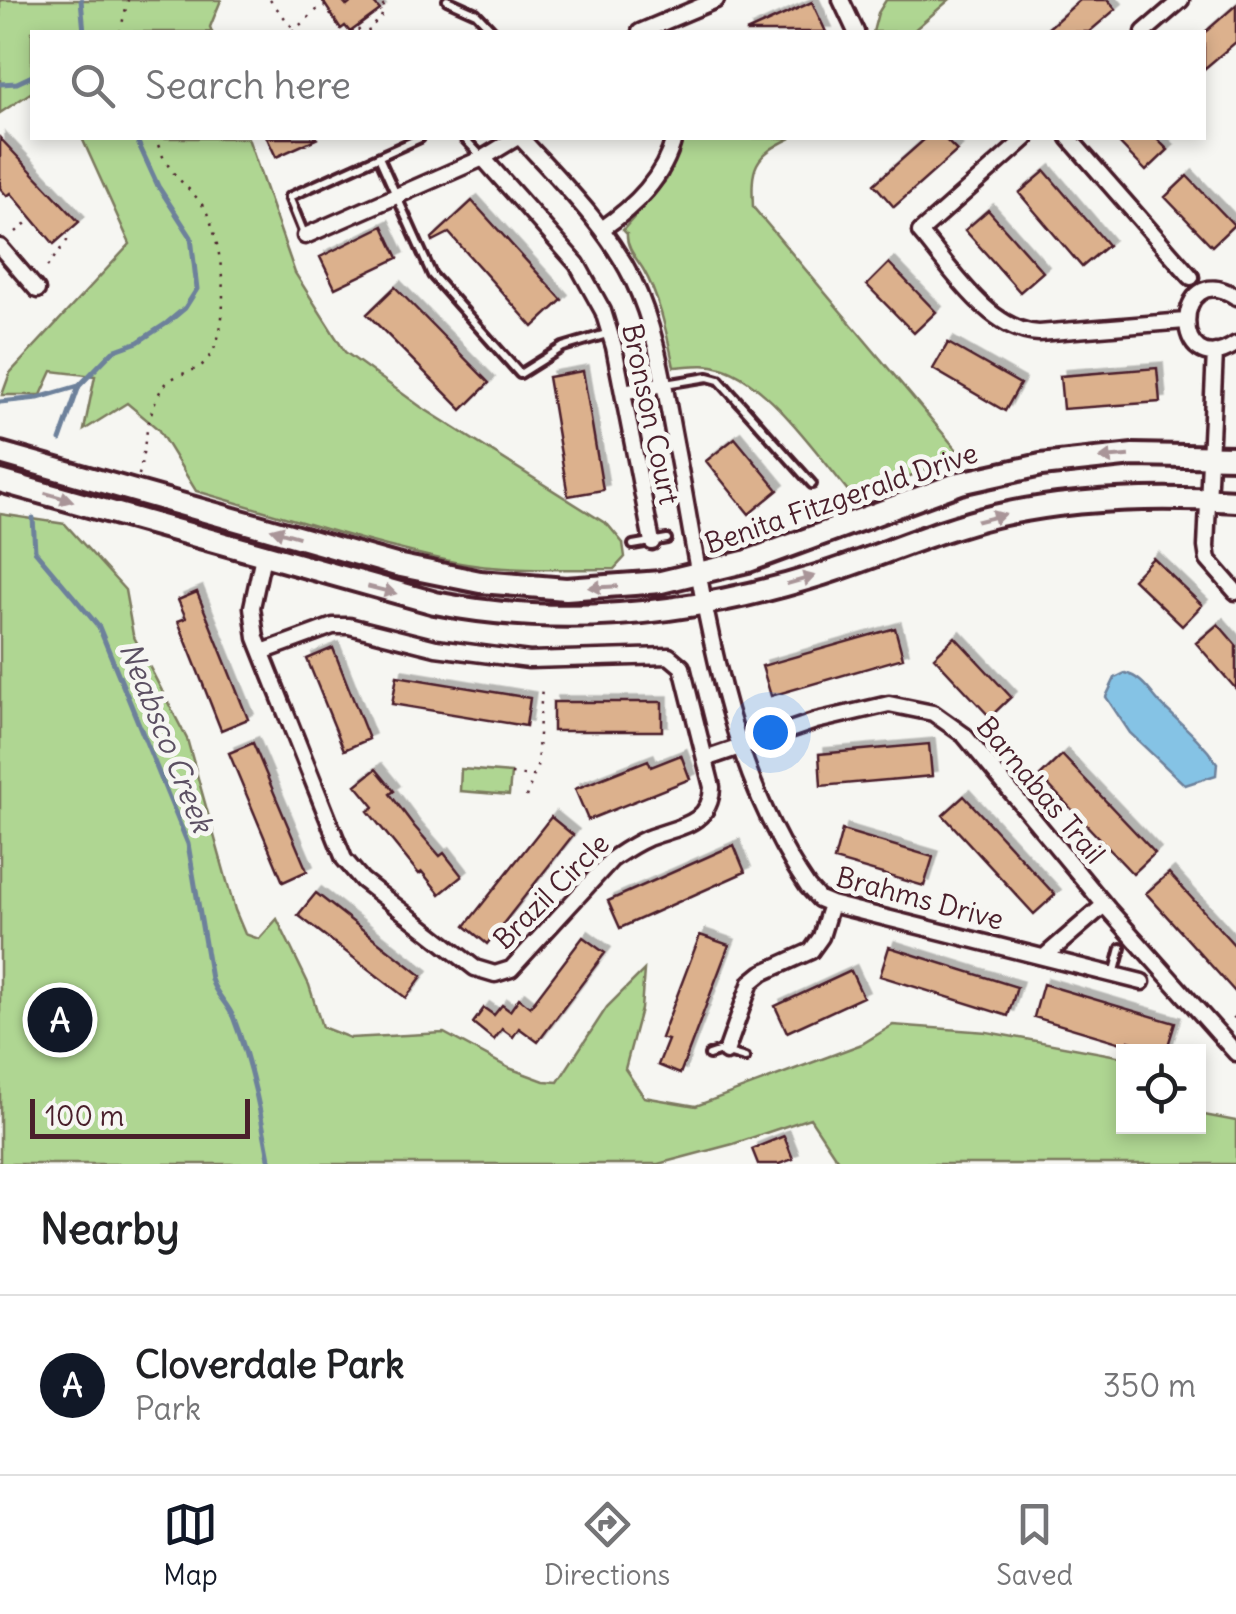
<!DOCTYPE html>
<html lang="en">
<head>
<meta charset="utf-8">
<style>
	:root { --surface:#fff; --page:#f6f6f6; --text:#202124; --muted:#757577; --line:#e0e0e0; --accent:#111827 }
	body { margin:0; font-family:Delius,sans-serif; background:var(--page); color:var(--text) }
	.controls { position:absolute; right:30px; bottom:30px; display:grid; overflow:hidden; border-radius:0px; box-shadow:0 5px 15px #0003 }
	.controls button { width:90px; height:90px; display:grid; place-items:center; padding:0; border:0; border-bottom:2px solid var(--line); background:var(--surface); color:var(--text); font:50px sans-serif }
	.scale { position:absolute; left:30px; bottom:25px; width:220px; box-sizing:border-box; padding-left:10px; border:5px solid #4a1f2b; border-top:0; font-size:28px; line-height:35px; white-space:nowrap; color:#4a1f2b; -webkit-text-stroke:8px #f6f6f2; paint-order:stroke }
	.you { position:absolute; left:770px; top:732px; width:35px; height:35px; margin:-25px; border:8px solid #fff; border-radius:50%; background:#1a73e8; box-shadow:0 0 0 15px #1a73e833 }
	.badge { display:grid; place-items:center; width:65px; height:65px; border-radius:50%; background:var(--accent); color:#fff; font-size:32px; font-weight:700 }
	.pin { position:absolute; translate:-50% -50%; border:5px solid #fff; box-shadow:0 2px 10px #0006 }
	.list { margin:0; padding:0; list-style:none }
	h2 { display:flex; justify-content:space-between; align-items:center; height:130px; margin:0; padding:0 40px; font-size:42px }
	h2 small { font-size:32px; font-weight:400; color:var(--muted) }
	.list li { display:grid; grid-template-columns:65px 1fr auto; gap:30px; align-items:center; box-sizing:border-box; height:180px; padding:0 40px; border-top:2px solid var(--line) }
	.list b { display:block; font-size:38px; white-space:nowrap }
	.list p { margin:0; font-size:32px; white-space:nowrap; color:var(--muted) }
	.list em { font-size:32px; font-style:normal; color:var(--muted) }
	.icon { flex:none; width:55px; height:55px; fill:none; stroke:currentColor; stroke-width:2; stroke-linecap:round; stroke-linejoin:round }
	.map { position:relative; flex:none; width:1236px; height:1164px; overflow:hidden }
	.search { position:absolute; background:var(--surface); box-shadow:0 5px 15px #0003; left:30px; right:30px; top:30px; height:110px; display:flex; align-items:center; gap:25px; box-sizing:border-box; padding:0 35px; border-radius:0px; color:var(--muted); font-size:38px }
	.sheet { height:310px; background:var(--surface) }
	nav { display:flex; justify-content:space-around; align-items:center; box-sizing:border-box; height:140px; border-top:2px solid var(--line); background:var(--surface); font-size:28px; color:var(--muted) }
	nav a { display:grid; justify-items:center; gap:5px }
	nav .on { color:var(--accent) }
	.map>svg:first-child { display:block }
</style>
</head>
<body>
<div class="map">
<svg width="1236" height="1164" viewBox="0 0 1236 1164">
	<defs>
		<filter id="shadow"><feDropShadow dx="5.5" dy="-5.5" stdDeviation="0" flood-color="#0004"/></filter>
	</defs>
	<rect width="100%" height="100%" fill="#f6f6f2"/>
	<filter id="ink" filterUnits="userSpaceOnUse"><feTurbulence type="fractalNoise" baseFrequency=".01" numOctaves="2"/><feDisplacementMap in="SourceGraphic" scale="20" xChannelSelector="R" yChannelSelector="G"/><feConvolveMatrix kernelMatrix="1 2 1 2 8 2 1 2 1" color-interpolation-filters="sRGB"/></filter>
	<g filter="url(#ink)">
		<path fill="#afd692" stroke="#7c7a5e" stroke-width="2.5" d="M 0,0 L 221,0 L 210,27 L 212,32 L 32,32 L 32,92 L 0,113 Z
			M 886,0 L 949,0 L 912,32 L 873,32 L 878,13 Z
			M 82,138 L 248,138 L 295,273 L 345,352 L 421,407 L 608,525 L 623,543 L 625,557 L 614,569 C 561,569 506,572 454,562 C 367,544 281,515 196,491 L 158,429 L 127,403 L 84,430 L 95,376 L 52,371 L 41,395 L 2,395 L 10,373 L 130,244 Z
			M 681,138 L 791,138 C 753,156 751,167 753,207 L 967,462 L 918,473 L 853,497 C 821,459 768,381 721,368 C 706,363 690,366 674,367 C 667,335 660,298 643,269 C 636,258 626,247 627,234 L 623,230 L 667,179 Z
			M 0,514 L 65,524 L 125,590 L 133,635 L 187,739 L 235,910 L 245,934 L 259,939 L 277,919 L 309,985 L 322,1027 L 350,1038 L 444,1033 L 509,1068 L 544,1081 L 558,1082 L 607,1007 L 644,970 L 641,1009 L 625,1069 L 644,1097 L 696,1106 L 862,1044 L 893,1025 L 987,1032 L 1123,1057 L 1124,1126 L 1198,1126 L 1199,1114 L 1236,1121 L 1236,1164 L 844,1164 L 837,1159 L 810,1118 L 733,1144 L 658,1164 L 0,1164 Z
			M 461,769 L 511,773 L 509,795 L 460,791 Z"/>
		<path fill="#85c3e5" stroke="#6d819b" stroke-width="2.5" d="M 1125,673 C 1145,678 1152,697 1167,710 C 1186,728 1202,742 1217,763 L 1216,775 L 1185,785 L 1130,733 L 1106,697 L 1115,678 Z"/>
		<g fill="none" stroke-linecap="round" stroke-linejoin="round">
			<path stroke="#6d819b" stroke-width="5" d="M 81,0 L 84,32
				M 0,84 L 17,83 L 32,76
				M 0,402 L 38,398 L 79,386
				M 60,440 L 79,386 L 113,351 L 138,342 L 167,323 L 185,308 L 197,289 L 191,237 L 158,186 L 136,138
				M 33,518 L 35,551 L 99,627 L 188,844 L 211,979 C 216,996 228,1003 234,1019 C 252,1066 261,1115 270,1164"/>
		</g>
		<path fill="#dcb18d" stroke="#4a1f2b" stroke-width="2.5" filter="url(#shadow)" d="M 322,0 L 342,0 L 347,6 L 354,0 L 371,0 L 380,10 L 350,32 L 345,26 L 341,29 Z
			M 1080,0 L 1108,0 L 1116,9 L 1089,32 L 1044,32 Z
			M 812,2 L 826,32 L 746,32 Z
			M 1236,5 L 1236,42 L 1204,69 L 1204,33 Z
			M 0,138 L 79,222 L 54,244 L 11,193 L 7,196 L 0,188 Z
			M 267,138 L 318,138 L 276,157 Z
			M 926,138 L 944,138 L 957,151 L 894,207 L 874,184 Z
			M 1114,138 L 1156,138 L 1168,150 L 1146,171 Z
			M 1045,171 L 1108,245 L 1082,267 L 1019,193 Z
			M 1187,176 L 1234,225 L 1212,246 L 1165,197 Z
			M 472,201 L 562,300 L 533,327 L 449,233 L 433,241 L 432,238 Z
			M 988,210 L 1043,272 L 1020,292 L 965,230 Z
			M 383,226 L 398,258 L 335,288 L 320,257 Z
			M 889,263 L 936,312 L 914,333 L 867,285 Z
			M 395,287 L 489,383 L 462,410 L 367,314 Z
			M 948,343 L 1020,384 L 1005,411 L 933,369 Z
			M 1157,368 L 1160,402 L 1063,409 L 1060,376 Z
			M 583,371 L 603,490 L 568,496 L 548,377 Z
			M 735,438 L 778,490 L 749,514 L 706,461 Z
			M 1153,558 L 1202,605 L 1182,626 L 1133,579 Z
			M 197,592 L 248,719 L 221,730 L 178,621 L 186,618 L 178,600 Z
			M 1218,624 L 1236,645 L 1236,689 L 1196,643 Z
			M 895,628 L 903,658 L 771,696 L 762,666 Z
			M 955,637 L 1011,697 L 990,717 L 934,657 Z
			M 333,648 L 369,739 L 344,750 L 307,659 Z
			M 397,676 L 530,698 L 526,726 L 392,704 Z
			M 553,702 L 662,702 L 662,731 L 553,731 Z
			M 253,743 L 307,871 L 283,882 L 229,753 Z
			M 929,744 L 932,776 L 821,786 L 819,754 Z
			M 681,755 L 690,779 L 588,820 L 575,789 L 648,760 L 651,767 Z
			M 1062,755 L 1155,853 L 1133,874 L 1040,776 Z
			M 376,769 L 394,791 L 390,794 L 414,826 L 440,856 L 444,853 L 462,876 L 440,894 L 422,872 L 419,874 L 368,811 L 374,807 L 356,785 Z
			M 964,796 L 1055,895 L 1034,914 L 943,815 Z
			M 551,817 L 573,835 L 487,944 L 465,926 Z
			M 842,830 L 933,857 L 924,886 L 834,860 Z
			M 734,845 L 745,872 L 620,928 L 608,901 Z
			M 1169,873 L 1236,947 L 1236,993 L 1146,893 Z
			M 316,893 L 422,976 L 406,998 L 298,915 Z
			M 700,935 L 729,945 L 680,1074 L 658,1065 L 668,1040 L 661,1038 Z
			M 583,937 L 605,953 L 538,1042 L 519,1028 L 513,1037 L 502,1029 L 494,1040 L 473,1023 L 484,1008 L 494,1015 L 502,1005 L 510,1011 L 519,998 L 530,1007 Z
			M 889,947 L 1017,987 L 1008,1016 L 880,976 Z
			M 851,971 L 863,997 L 787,1032 L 775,1006 Z
			M 1043,984 L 1175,1023 L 1166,1052 L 1129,1041 L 1128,1045 L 1034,1017 Z
			M 784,1136 L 793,1159 L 779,1164 L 758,1164 L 752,1149 Z"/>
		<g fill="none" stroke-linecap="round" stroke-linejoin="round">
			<defs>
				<path id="service" d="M 447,0 L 476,13 L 494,32
					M 464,138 L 483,158
					M 379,157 L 432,275 L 520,374 L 563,347 L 610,333
					M 304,234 L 289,197 L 420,138
					M 665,384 L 708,377 L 719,380 L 812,484
					M 633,545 L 667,539
					M 1114,975 L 1121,948
					M 709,1055 L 721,1051 L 745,1058"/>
				<path id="minor" d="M 841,0 L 856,32
					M 640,32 L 716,0
					M 1144,32 L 1181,0
					M 521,138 C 561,182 606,225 633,280 C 658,332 665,392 676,448 C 704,595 721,761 808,887 L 819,899 L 831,904 L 1142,982
					M 1026,138 L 920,232 C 950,267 990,332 1039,333 L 1185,321
					M 1069,138 L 1191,277
					M 483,158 L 577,264 L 603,311 L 614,347 L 652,542
					M 602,229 C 635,206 664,178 674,138
					M 305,236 L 483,158 L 516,138
					M 0,247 L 37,290
					M 1236,297 C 1172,255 1170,387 1236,344
					M 1215,352 L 1206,547 L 1208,560 L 1236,592
					M 623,392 L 664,384
					M 262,652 L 333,626 L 349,626 L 436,648 L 529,660 L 669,656 L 682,667 L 712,787 C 711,825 677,827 648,838 C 634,844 624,851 612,859 L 511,969 L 495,974 L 475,968 L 362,880 L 344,859 L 256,638 L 252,607 L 263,556
					M 705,759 L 816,721 L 889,704 L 933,713 L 964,735 L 1108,909 L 1236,1053
					M 1044,957 L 1104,905
					M 726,1052 L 751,982 L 762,973 L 811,951 L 821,937 L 831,904"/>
				<path id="secondary" d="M 0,453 L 396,565 L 480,582 L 566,589 L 661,582 L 748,561 L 960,483 L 1041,465 L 1133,455 L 1236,457
					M 0,481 L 435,603 C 566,629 696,614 823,574 C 880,556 936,530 995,516 C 1073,498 1156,496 1236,501"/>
			</defs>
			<use href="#service" stroke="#4a1f2b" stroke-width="14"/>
			<use href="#minor" stroke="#4a1f2b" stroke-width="21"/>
			<use href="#secondary" stroke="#4a1f2b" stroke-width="28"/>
			<path stroke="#4a1f2b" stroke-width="2.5" stroke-dasharray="2.5 8" stroke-linecap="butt" d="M 270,0 L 293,28
				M 372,1 L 373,0
				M 324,5 L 339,27
				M 358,29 L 360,32
				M 120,32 L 128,0
				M 292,32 L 328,0
				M 369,32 L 368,29 L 381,18 L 384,7 L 378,0
				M 16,232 L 32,218
				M 47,267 L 69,238 L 65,234
				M 139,475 C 145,448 147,410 163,387 C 174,373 190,374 202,365 C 235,338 223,247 207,213 C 198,194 178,182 168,165 C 162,157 159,146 155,138
				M 511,774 L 534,776
				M 526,797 L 537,767 L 542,685
				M 1233,1018 L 1236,1016"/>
			<use href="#service" stroke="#f6f6f2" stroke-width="6"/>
			<use href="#minor" stroke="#f6f6f2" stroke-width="14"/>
			<use href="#secondary" stroke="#f6f6f2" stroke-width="20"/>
		</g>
		<defs><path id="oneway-solid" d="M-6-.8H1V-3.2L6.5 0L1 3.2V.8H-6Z" transform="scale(2.5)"/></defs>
		<g fill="#a99598">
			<use href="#oneway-solid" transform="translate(1114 457) rotate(175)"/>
			<use href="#oneway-solid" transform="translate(59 497) rotate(16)"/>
			<use href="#oneway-solid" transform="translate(991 518) rotate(-14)"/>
			<use href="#oneway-solid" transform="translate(285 533) rotate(-164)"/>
			<use href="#oneway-solid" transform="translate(801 580) rotate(-16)"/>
			<use href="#oneway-solid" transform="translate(603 587) rotate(177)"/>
			<use href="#oneway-solid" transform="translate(382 590) rotate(14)"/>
		</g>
	</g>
	<g text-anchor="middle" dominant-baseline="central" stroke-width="10" stroke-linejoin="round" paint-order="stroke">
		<g font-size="28" fill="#4a1f2b" stroke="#f6f6f2">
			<text transform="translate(651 414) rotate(78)">Bronson Court</text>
			<text transform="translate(841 498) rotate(-19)">Benita Fitzgerald Drive</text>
			<text transform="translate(1041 790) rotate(50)">Barnabas Trail</text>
			<text transform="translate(551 891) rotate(-45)">Brazil Circle</text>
			<text transform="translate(920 898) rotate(15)">Brahms Drive</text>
		</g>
		<g font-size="30" font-style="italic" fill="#5c5063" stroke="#f6f6f2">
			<text transform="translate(167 737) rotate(68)">Neabsco Creek</text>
		</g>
	</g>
</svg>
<div class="controls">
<button><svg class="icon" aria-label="locate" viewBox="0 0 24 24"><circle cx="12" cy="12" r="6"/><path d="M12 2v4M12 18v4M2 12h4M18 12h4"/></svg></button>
</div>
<div class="scale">100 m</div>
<div class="you"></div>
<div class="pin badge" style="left:60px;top:1020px">A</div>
<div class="search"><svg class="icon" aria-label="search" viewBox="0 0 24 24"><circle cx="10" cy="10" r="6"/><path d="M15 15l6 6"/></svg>Search here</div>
</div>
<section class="sheet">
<h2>Nearby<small></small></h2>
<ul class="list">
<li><span class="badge">A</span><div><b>Cloverdale Park</b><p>Park</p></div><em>350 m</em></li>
</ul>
</section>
<nav>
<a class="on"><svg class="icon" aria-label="map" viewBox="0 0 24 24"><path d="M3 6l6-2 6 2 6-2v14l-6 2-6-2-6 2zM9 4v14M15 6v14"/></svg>Map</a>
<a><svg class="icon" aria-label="directions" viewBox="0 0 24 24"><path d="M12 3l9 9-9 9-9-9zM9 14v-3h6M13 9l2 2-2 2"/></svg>Directions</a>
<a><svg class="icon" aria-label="saved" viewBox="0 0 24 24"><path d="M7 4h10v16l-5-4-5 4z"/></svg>Saved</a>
</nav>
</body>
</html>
